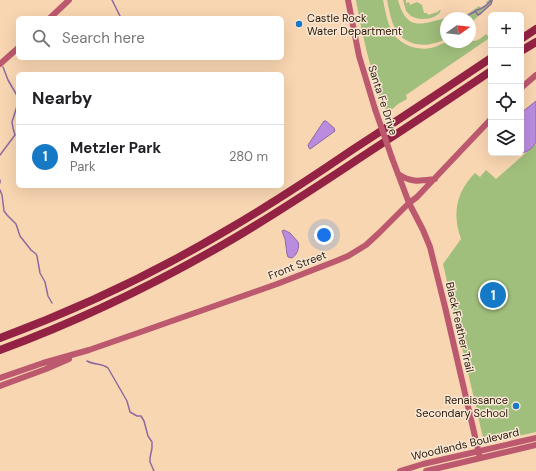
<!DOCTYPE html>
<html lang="en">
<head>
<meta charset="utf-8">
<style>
	:root { --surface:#fff; --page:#f2f2f2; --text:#202124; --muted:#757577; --line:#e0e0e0; --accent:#1579c5 }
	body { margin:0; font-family:"DM Sans",sans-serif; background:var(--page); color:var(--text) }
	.controls { position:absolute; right:12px; top:12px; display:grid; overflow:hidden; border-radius:6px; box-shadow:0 4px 16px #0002 }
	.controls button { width:36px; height:36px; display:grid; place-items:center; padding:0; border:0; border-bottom:1px solid var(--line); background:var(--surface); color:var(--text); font:20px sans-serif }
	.compass { position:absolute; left:440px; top:12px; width:36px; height:36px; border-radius:50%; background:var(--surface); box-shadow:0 4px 16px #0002; rotate:75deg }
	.you { position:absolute; left:324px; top:235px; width:14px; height:14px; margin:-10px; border:3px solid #fff; border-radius:50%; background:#1a73e8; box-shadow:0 0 0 6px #1a73e833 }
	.badge { display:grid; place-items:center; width:26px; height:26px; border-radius:50%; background:var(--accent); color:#fff; font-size:13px; font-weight:700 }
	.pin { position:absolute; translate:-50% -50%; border:2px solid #fff; box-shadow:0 1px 4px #0006 }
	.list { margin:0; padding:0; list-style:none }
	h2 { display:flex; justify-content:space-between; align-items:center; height:52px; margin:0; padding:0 16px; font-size:17px }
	h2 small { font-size:13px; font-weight:400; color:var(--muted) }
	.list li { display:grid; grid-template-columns:26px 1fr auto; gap:12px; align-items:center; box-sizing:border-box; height:64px; padding:0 16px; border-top:1px solid var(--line) }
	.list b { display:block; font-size:15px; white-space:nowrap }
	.list p { margin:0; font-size:13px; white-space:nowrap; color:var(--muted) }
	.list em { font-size:13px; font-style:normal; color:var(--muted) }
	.icon { flex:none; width:22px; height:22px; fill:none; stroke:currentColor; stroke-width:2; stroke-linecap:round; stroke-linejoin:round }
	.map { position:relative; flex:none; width:536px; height:471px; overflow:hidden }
	.search { position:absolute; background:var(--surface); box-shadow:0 4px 16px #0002; left:16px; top:16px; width:268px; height:44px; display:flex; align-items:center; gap:10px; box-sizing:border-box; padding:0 14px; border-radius:6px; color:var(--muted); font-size:15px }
	.panel { position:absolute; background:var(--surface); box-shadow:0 4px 16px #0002; left:16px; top:72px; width:268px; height:116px; border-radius:6px }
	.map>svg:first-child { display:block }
</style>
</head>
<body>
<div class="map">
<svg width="536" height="471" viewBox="0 0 536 471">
	<rect width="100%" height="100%" fill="#f9d6b2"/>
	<path fill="#a0be7c" d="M 356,0 L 383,0 C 385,10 387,21 391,30 C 398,44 416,51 431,48 C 437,47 442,43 448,42 C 455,41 463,42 470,42 L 470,40 C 476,43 481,38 486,34 L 488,36 L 491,33 L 491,37 L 406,95 L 407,99 L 398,104 L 387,114 L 384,105 L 382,104 C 371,70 362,36 356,0 Z
		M 387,0 L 398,0 C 407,32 421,24 446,18 L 446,39 C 441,41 437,43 431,44 C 419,47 402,42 396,30 C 391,21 389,10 387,0 Z
		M 403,0 L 406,0 L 406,3 L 409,2 L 410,5 L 417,2 L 422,5 L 424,13 L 427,13 L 428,15 L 438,12 L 438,11 L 441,10 C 440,12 439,14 437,15 C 431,20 419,20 413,17 L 413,16 L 412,17 L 406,11 Z
		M 489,0 L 493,0 L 492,3 L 470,24 L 470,18 L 462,18 L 479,6 L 481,8 L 487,4 L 486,2 Z
		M 536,144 L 536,432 L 486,443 L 484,442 L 443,264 L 461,239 C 452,214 456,192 475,173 L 480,177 L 486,170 L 496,179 Z"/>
	<path fill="#b98ce0" stroke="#8e6a9f" d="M 536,101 L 536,142 C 531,152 521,155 510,153 L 521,153 L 521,113 Z
		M 324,121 L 326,121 L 334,128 L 335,131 L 313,147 L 310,149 L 309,148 L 308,145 Z
		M 284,230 L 290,233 L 298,242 C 300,247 297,255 292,258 L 288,257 L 287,254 L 285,239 L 282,231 Z"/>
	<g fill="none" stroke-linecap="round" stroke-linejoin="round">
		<path stroke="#8e6a9f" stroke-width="1.5" d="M 112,0 L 121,18
			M 475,11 C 481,9 487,6 491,0
			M 452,15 L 458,18
			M 463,18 L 474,12 L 476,12 L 478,15 L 480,14 L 491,4 L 492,0
			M 3,67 L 8,80 L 15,92 L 18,98
			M 0,155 L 15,135 L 13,128 L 12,122 L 18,103
			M 0,180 L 0,183
			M 0,190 L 2,195 L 4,211 L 7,215 L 16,224 L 20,236 L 31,250 L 36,254 L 37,256 L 40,273 L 45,282 L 48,296 L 52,303
			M 87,361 C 94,365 102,363 108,368 L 127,401 L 130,412 L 137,416 L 141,416 L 144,421 L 148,436 L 152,442 L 152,448 L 150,458 L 150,462 L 154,471"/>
		<path stroke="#bc596f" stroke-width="6" d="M 348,0 L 359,56 L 375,109
			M 50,18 L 69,0
			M 0,64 L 18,48
			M 521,88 L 536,75
			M 392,158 L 409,203 L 423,230 L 430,247 L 445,307 L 480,458
			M 398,174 C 412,183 419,181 435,179
			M 0,378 L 43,363 L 89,350 L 135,334 L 277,284 L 336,261 L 348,256 L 366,245 L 379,233 L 409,203 L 417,197 L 491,119
			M 0,386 L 46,369 L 69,359
			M 400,471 L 423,464 L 536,438
			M 426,471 L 536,445"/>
		<path stroke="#942244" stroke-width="8" d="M 521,39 L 536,29
			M 521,51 L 536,42
			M 0,338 C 78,309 155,273 227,230 C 270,205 311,178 352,150 C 398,120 445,89 491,58
			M 0,350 C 76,322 149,287 219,247 C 272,217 322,183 372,150 C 412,124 451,98 491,71"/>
		<path stroke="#bc596f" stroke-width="6" d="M 375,109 L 392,158"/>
	</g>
	<g fill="#1579c5" stroke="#f9e7d5" stroke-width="1.5">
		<circle cx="299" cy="24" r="4"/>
		<circle cx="516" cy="406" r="4"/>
	</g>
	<g text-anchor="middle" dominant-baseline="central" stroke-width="3" stroke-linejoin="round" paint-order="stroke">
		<g font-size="11" fill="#291907" stroke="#f9e7d5" text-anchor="start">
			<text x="307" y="18">Castle Rock<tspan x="307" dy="13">Water Department</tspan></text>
			<text x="508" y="400" text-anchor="end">Renaissance<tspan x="508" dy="13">Secondary School</tspan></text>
		</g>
		<g font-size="11" fill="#291907" stroke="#f9e7d5">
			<text transform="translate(383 100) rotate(72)">Santa Fe Drive</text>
			<text transform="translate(297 265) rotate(-21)">Front Street</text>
			<text transform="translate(460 327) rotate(77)">Black Feather Trail</text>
			<text transform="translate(465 444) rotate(-13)">Woodlands Boulevard</text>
		</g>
	</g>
</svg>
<div class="controls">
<button>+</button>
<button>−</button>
<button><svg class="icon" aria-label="locate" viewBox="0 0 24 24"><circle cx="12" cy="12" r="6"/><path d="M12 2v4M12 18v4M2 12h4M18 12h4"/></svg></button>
<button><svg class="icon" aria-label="layers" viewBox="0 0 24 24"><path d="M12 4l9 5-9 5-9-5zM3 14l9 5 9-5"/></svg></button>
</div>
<svg class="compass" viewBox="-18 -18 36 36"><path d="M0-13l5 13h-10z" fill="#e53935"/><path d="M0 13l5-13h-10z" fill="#757577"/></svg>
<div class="you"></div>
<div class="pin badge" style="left:493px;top:295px">1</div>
<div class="search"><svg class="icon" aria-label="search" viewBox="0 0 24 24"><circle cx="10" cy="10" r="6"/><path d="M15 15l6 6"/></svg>Search here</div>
<section class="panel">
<h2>Nearby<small></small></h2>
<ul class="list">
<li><span class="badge">1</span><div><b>Metzler Park</b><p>Park</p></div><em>280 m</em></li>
</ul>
</section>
</div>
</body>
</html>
